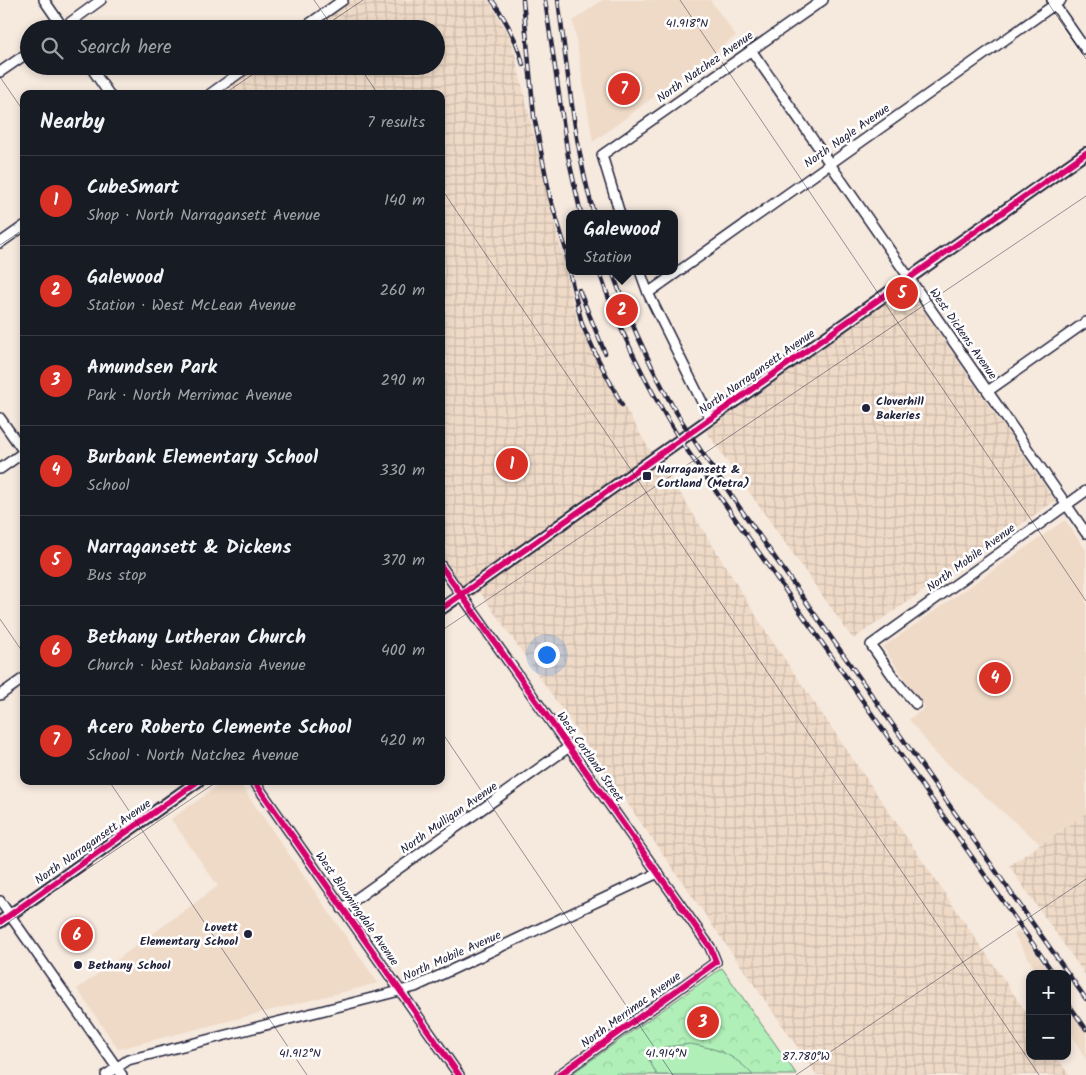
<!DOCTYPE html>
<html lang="en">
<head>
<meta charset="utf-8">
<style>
	:root { --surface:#171b24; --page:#20242c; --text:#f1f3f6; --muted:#9ea1a6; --line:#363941; --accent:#d93025 }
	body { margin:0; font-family:Kalam,sans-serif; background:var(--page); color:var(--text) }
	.controls { position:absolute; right:15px; bottom:15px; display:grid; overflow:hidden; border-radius:10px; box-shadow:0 2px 8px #0003 }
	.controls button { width:45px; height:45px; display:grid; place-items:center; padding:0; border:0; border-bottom:1px solid var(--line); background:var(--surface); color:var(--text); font:25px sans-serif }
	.you { position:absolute; left:546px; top:654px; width:18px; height:18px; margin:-12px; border:4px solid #fff; border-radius:50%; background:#1a73e8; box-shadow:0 0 0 8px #1a73e833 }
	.badge { display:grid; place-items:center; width:32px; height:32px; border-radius:50%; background:var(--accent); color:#fff; font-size:16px; font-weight:700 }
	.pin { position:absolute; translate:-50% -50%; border:2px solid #fff; box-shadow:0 1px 5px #0006 }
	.popup { position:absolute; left:566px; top:210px; width:112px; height:65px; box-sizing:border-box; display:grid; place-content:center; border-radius:10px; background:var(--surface); filter:drop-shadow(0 1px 4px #0005); font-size:16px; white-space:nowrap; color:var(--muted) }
	.popup b { font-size:19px; color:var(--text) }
	.popup::after { content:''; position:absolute; left:50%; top:100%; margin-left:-10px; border:10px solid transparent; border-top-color:var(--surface) }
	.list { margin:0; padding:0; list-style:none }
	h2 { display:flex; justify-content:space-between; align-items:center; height:65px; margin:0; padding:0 20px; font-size:21px }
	h2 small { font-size:16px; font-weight:400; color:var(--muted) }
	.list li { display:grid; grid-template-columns:32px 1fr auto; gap:15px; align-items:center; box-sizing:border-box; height:90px; padding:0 20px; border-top:1px solid var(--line) }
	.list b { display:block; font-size:19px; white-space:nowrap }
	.list p { margin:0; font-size:16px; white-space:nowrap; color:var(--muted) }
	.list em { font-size:16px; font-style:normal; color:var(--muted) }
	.icon { flex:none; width:28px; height:28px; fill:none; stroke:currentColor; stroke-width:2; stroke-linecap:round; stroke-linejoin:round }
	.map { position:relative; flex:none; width:1086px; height:1075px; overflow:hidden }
	.search { position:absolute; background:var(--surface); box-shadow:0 2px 8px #0003; left:20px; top:20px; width:425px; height:55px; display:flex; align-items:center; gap:12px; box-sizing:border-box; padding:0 18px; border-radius:28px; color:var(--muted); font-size:19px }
	.panel { position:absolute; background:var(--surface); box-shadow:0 2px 8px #0003; left:20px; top:90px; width:425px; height:695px; border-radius:10px }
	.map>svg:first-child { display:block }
</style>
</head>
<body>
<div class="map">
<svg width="1086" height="1075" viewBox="0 0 1086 1075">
	<defs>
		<pattern id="industrial-grid" width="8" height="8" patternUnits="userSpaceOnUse" patternTransform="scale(1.25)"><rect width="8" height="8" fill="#efdac7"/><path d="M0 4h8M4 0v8" fill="none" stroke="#cdbbac"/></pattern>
		<pattern id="park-crowns" width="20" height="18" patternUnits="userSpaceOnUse" patternTransform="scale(1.25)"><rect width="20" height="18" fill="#b0f0b8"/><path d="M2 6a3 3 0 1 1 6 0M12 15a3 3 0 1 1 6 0" fill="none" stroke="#97ce9f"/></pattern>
	</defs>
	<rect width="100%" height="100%" fill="#f6e9de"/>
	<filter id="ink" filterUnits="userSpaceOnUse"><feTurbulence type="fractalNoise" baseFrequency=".02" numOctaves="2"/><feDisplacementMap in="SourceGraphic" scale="10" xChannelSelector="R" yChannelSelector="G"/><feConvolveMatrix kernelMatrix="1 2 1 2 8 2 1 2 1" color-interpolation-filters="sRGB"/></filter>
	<g filter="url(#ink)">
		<path fill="#efdac7" d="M 602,0 L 710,0 L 736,36 L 593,142 L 573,21 Z
			M 1065,520 L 1086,550 L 1086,813 L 1040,844 L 936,754 L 909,719 L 925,708 L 883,647 Z
			M 225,781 L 238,781 L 378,983 L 118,1049 L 77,989 L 218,886 L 171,819 Z
			M 1020,931 L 1050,974 L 1038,974 L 1014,934 Z
			M 1067,998 L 1086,1024 L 1086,1060 L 1067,1026 Z"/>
		<path fill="url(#industrial-grid)" d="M 334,0 L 488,0 L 511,38 L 578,324 L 646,444 L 677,488 L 768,635 L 1030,1018 L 1030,1056 L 1056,1056 L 1069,1075 L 817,1075 L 480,592 L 470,598 L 441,557 L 441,94 L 201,94 L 240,66 L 436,66 L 436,29 L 293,29 Z
			M 907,287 L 1055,501 L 853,639 L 706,431 Z
			M 1086,813 L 1086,976 L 1009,866 Z"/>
		<path fill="url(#park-crowns)" stroke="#69897a" d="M 722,968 L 797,1075 L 570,1075 Z"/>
		<path fill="#b0f0b8" stroke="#69897a" d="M 690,1044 C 719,1049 733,1054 753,1075 L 657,1075 L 647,1056 L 665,1047 Z"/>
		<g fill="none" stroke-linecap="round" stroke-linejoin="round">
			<defs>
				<path id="minor" d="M 44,0 L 64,29
					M 1052,1 L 1086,50
					M 61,29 L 101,0
					M 302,29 L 343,0
					M 751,50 L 1086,533
					M 90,66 L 109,94
					M 0,72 L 29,52
					M 210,94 L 249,66
					M 620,214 L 602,155 L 823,0
					M 0,243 L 24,226
					M 640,271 L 648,293 L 710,418
					M 648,293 L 1061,0
					M 988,391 L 1086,322
					M 0,418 L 24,452
					M 0,469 L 24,452
					M 441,566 L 710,947 L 716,962 L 559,1075
					M 0,695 L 24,678
					M 916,704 L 897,682 L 871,645 L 1086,491
					M 254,781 L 459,1075
					M 0,901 L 122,1075
					M 342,909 L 569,747
					M 106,1075 L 128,1060 L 415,987 L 658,873"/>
				<path id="tertiary" d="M 441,609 L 1086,153
					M 0,922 L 198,781"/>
			</defs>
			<use href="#minor" stroke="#22223b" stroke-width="12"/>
			<use href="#tertiary" stroke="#22223b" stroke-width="14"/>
			<use href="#minor" stroke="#fff" stroke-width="9"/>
			<use href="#tertiary" stroke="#fff" stroke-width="10"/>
			<defs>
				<path id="rail" d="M 492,0 C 506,20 518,41 523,65
					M 523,0 L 534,116 L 550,197 L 570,263
					M 545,0 L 568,156 L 581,214
					M 558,0 C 568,71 574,145 594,214
					M 566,258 L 582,324 L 597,357 L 622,405
					M 599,271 C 619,331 647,386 680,440 L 1054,974
					M 612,271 C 627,315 646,357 668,398 C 690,437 717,474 742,511 L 1086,999
					M 579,290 L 605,353
					M 1067,1002 L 1086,1029"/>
			</defs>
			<use href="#rail" stroke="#22223b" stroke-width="4.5"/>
			<use href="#rail" stroke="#fff" stroke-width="2.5" stroke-dasharray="8" stroke-linecap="butt"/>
			<defs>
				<path id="cycleway" d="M 441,566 L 710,947 L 716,962 L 559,1075
					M 441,609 L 1086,153
					M 254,781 L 459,1075
					M 0,922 L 198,781"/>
			</defs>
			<use href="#cycleway" stroke="#fff" stroke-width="9"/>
			<use href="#cycleway" stroke="#d6006c" stroke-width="6"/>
		</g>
	</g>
	<path fill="none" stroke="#22223b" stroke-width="1" stroke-opacity="0.45" d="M 314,0 L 334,29M 680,0 L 1086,601M 1046,0 L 1086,59M 320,29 L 363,0M 359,66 L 378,94M 0,77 L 24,112M 224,94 L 265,66M 441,188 L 1039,1075M 0,245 L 24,229M 0,619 L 24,654M 441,631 L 1086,196M 441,731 L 673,1075M 109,781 L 307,1075M 0,928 L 218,781M 796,1075 L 1086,879"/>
	<g fill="#22223b" stroke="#fff" stroke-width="2">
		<circle cx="866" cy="408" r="5"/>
		<rect x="642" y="471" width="10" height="10" rx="2.5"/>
		<circle cx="248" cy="934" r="5"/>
		<circle cx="78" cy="965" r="5"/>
	</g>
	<g text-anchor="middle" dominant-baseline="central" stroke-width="5" stroke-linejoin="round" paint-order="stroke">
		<g font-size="12" fill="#22223b" stroke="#fff">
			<text transform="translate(705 67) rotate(-35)">North Natchez Avenue</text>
			<text transform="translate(847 136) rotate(-35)">North Nagle Avenue</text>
			<text transform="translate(963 334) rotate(55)">West Dickens Avenue</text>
			<text transform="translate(757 372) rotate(-35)">North Narragansett Avenue</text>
			<text transform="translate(971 558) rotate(-36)">North Mobile Avenue</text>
			<text transform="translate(590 757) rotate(55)">West Cortland Street</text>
			<text transform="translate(449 818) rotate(-35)">North Mulligan Avenue</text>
			<text transform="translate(93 842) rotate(-35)">North Narragansett Avenue</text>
			<text transform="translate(357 909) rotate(55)">West Bloomingdale Avenue</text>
			<text transform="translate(452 956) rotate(-24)">North Mobile Avenue</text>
			<text transform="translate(631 1010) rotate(-36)">North Merrimac Avenue</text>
		</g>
		<g font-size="12" font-weight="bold" fill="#22223b" stroke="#fff" text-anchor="start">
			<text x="876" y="401">Cloverhill<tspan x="876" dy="14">Bakeries</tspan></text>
			<text x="657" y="469">Narragansett &amp;<tspan x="657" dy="14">Cortland (Metra)</tspan></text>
			<text x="238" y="927" text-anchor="end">Lovett<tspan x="238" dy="14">Elementary School</tspan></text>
			<text x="88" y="965">Bethany School</text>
		</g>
	</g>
	<g font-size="12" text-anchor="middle" fill="#22223b" stroke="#fff" stroke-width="5" stroke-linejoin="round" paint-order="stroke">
		<text x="687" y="27">41.918°N</text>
		<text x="300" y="1057">41.912°N</text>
		<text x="666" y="1057">41.914°N</text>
		<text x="806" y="1060">87.780°W</text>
	</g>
</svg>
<div class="controls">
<button>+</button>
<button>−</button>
</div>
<div class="you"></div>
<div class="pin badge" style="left:512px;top:464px">1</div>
<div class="pin badge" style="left:622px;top:310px">2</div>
<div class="popup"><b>Galewood</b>Station</div>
<div class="pin badge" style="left:703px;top:1022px">3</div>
<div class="pin badge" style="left:995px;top:678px">4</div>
<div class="pin badge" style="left:902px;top:293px">5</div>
<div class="pin badge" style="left:77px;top:935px">6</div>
<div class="pin badge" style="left:624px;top:89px">7</div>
<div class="search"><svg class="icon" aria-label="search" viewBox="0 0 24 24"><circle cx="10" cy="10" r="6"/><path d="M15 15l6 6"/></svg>Search here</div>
<section class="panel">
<h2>Nearby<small>7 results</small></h2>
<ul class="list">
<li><span class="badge">1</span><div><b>CubeSmart</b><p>Shop · North Narragansett Avenue</p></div><em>140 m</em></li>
<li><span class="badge">2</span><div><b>Galewood</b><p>Station · West McLean Avenue</p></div><em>260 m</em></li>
<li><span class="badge">3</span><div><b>Amundsen Park</b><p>Park · North Merrimac Avenue</p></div><em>290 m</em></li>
<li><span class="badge">4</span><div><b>Burbank Elementary School</b><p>School</p></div><em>330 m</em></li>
<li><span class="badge">5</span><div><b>Narragansett &amp; Dickens</b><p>Bus stop</p></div><em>370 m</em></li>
<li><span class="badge">6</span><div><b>Bethany Lutheran Church</b><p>Church · West Wabansia Avenue</p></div><em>400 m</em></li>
<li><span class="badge">7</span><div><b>Acero Roberto Clemente School</b><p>School · North Natchez Avenue</p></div><em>420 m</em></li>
</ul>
</section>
</div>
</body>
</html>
